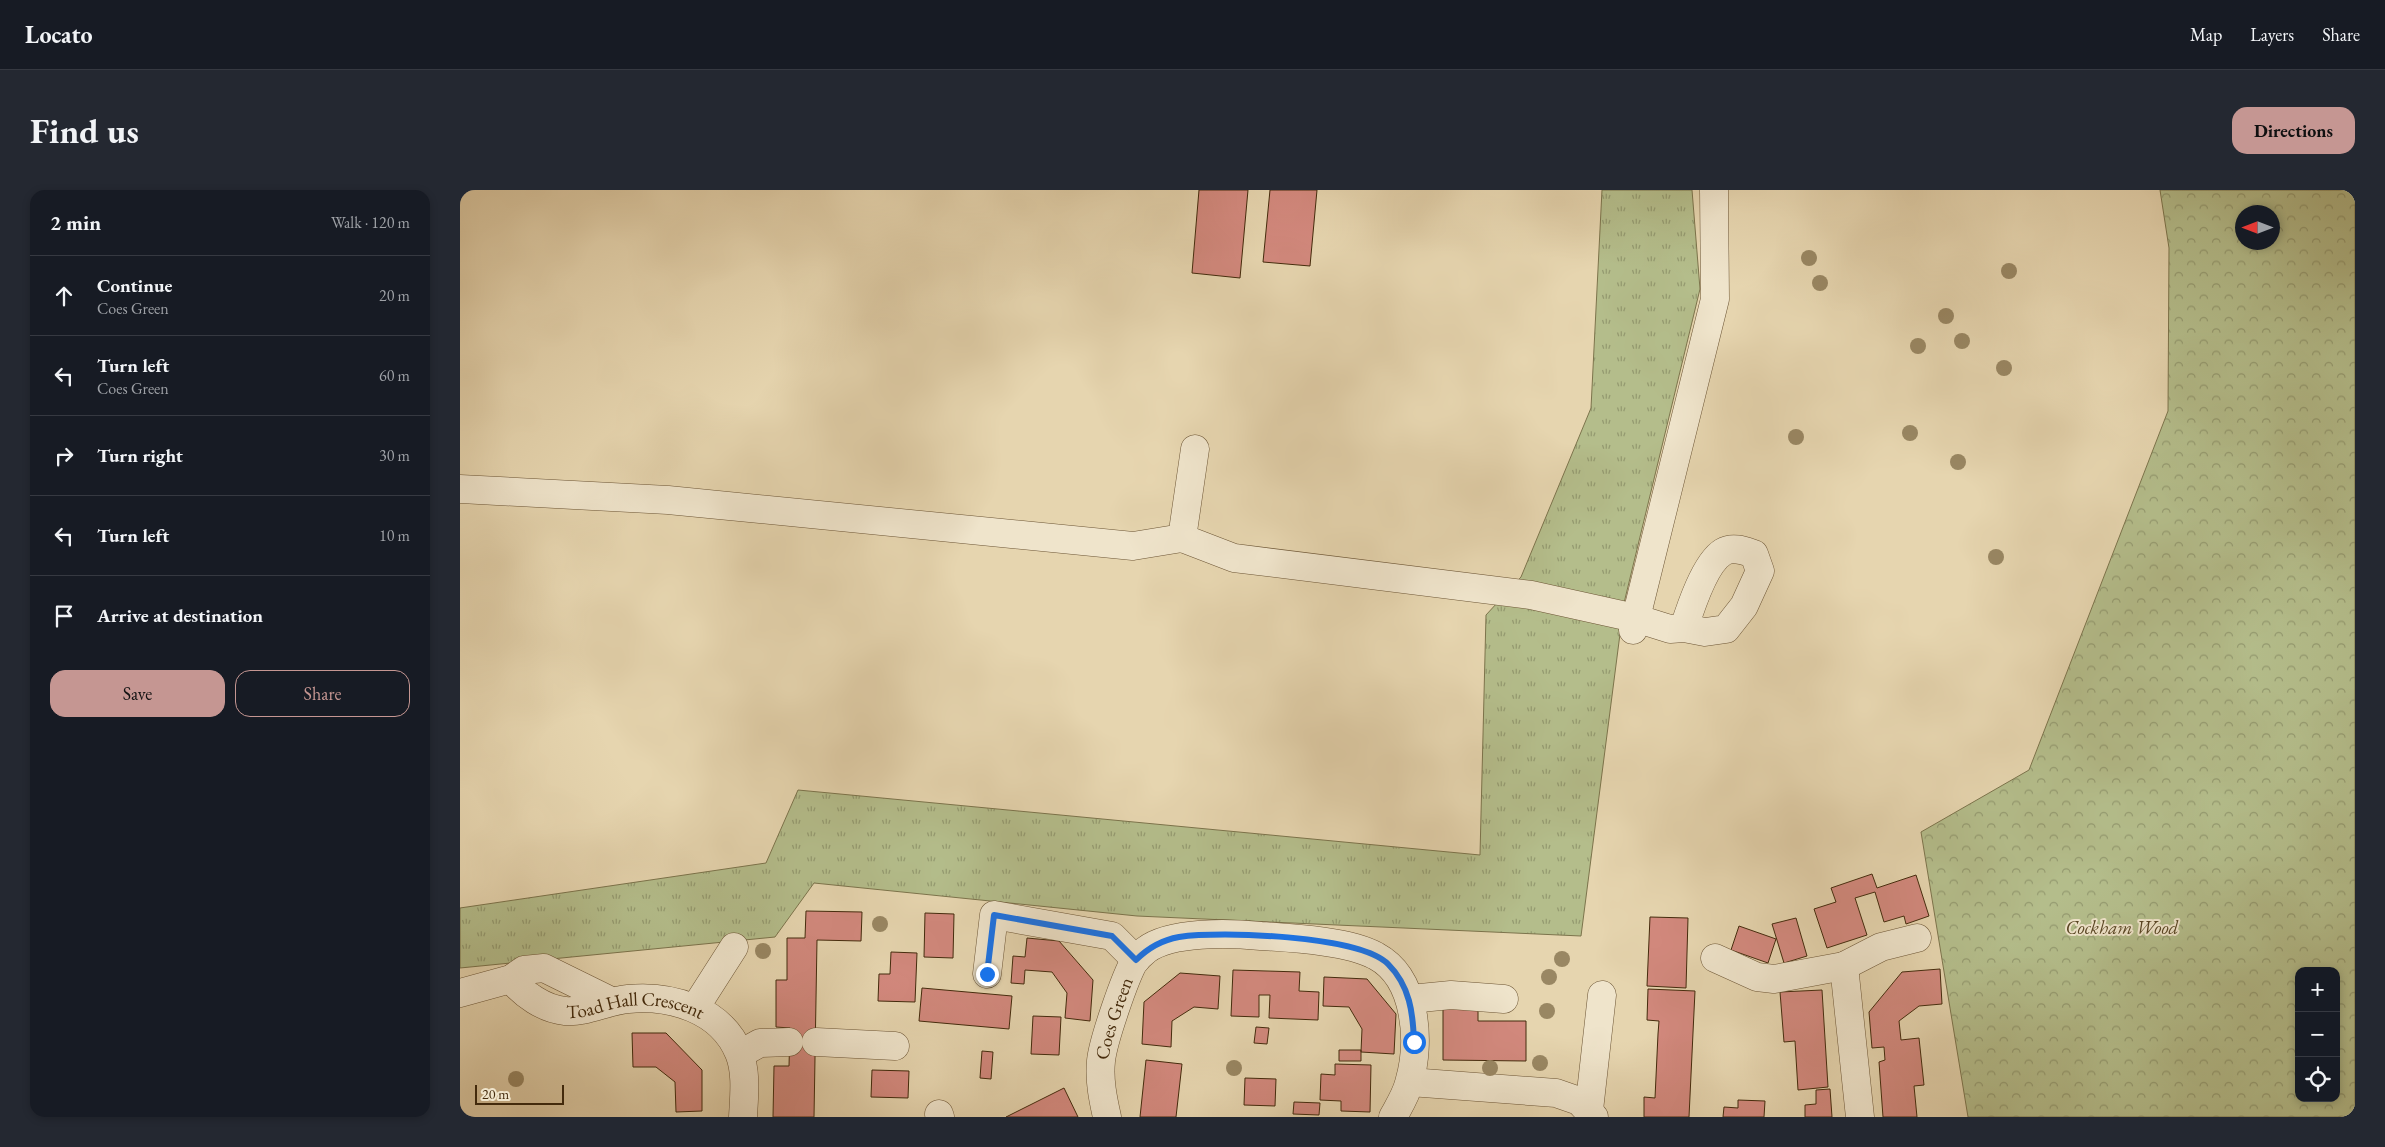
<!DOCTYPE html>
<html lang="en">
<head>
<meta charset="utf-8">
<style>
	:root { --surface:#171b24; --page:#242831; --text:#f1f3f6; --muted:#9ea1a6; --line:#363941; --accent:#c59692 }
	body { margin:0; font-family:"EB Garamond",serif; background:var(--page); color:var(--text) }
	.controls { position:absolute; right:15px; bottom:15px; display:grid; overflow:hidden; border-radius:10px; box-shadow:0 2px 8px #0003 }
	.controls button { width:45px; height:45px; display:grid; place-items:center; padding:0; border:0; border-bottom:1px solid var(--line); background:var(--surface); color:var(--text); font:25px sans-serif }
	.compass { position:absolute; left:1775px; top:15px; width:45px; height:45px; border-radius:50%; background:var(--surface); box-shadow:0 2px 8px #0003; rotate:270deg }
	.scale { position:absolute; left:15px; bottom:12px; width:89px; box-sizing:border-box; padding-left:5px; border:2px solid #432a0c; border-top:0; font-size:14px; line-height:18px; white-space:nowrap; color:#432a0c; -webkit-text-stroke:4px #efe4cb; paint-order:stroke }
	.stop { position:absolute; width:15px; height:15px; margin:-11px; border:4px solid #1a73e8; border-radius:50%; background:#fff }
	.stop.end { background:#1a73e8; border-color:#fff; box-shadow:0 1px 5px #0008 }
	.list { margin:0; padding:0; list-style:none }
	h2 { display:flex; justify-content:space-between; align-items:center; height:65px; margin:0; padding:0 20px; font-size:21px }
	h2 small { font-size:16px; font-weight:400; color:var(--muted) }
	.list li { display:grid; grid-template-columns:32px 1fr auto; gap:15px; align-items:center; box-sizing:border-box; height:80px; padding:0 20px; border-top:1px solid var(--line) }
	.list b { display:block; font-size:19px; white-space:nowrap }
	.list p { margin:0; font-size:16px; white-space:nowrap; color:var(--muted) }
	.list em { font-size:16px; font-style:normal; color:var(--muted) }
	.actions { display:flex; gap:10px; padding:15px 20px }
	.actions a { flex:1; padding:11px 0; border:1px solid var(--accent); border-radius:15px; text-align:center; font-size:18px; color:var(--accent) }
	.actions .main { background:var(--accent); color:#111 }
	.icon { flex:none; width:28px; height:28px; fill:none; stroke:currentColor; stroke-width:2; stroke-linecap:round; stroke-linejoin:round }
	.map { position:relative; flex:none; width:1895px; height:927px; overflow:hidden; border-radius:15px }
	header { display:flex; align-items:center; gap:30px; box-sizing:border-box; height:70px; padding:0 25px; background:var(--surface); border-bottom:1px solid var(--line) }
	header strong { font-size:24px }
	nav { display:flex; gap:28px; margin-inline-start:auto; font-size:18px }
	.intro { display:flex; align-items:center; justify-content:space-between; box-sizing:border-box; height:120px; padding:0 30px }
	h1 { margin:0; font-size:35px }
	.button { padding:12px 22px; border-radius:15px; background:var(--accent); color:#111; font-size:18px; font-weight:700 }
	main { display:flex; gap:30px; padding:0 30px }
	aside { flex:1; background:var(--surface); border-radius:15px; box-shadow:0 2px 8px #0003 }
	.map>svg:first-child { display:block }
</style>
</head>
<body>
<header>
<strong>Locato</strong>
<nav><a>Map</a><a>Layers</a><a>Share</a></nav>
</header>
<div class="intro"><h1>Find us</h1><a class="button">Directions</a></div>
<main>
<aside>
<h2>2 min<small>Walk · 120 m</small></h2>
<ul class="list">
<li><svg class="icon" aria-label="ahead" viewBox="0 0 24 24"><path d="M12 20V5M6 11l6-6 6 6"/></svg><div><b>Continue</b><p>Coes Green</p></div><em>20 m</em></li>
<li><svg class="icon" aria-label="left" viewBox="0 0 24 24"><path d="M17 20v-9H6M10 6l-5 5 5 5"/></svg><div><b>Turn left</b><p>Coes Green</p></div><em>60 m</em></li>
<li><svg class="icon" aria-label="right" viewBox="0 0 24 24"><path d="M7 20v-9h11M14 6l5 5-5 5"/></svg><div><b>Turn right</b></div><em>30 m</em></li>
<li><svg class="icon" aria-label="left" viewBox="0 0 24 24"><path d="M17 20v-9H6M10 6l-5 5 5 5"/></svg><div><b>Turn left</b></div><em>10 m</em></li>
<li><svg class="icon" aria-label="arrive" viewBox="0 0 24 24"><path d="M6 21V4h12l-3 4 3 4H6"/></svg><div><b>Arrive at destination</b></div></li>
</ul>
<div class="actions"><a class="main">Save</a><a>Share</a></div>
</aside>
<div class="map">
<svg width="1895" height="927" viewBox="0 0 1895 927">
	<defs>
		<pattern id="grass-tufts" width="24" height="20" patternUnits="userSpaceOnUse" patternTransform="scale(1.25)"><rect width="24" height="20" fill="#b4bd8b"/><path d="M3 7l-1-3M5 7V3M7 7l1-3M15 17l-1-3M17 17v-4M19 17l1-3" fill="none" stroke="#949a70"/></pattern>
		<pattern id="forest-crowns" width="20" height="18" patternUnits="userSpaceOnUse" patternTransform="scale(1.25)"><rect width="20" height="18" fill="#b4bd8b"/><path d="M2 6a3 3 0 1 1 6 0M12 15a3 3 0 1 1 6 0" fill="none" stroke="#949a70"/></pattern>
	</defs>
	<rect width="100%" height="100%" fill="#e6d5af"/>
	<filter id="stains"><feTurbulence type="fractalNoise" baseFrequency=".004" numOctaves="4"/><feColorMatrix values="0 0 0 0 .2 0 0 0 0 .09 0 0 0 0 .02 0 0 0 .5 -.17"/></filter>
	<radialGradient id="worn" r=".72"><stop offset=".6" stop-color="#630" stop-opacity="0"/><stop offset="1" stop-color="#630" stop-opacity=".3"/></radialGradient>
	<path fill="url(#grass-tufts)" stroke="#7c744c" d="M 1142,0 L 1232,0 L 1240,99 L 1164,413 L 1121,746 L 677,726 L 354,693 L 315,747 L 0,778 L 0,718 L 306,673 L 338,600 L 1020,665 L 1026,425 L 1061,387 L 1131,218 Z"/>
	<path fill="url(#forest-crowns)" stroke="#7c744c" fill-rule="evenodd" d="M 1700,0 L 1895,0 L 1895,927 L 1508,927 L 1461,642 L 1569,580 L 1708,221 L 1709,58 ZM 1782,22 L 1812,22 L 1812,52 L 1782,52 ZM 1839,781 L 1876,781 L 1876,908 L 1839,908 Z"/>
	<path fill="#d3897e" stroke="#432a0c" d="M 739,0 L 788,0 L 780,88 L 732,83 Z
		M 810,0 L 857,0 L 850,76 L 803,72 Z
		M 1412,684 L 1417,698 L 1456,685 L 1469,726 L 1446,734 L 1444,726 L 1424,732 L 1415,702 L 1395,708 L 1407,745 L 1367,758 L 1354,719 L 1376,712 L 1371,698 Z
		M 346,721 L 402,722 L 401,751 L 357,750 L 354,927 L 313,927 L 314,876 L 329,876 L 330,838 L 316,837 L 316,790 L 327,790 L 327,748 L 345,748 Z
		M 465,723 L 494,724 L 493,768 L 464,767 Z
		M 1190,727 L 1228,728 L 1226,798 L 1187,796 Z
		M 1336,728 L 1347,766 L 1324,773 L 1312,734 Z
		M 1279,736 L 1316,749 L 1308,773 L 1271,760 Z
		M 567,748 L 599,751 L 633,790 L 630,831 L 605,828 L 607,803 L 592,782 L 565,780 L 564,794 L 551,793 L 553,766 L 565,767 Z
		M 431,762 L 457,763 L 455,812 L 418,811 L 419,784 L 430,784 Z
		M 1480,779 L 1482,814 L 1459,816 L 1439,831 L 1441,850 L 1459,848 L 1464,895 L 1454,896 L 1457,927 L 1423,927 L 1419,872 L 1425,870 L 1424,857 L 1412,858 L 1409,822 L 1442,782 Z
		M 773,780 L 840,782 L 839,801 L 859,802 L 858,830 L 809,828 L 810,805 L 799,805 L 799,827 L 771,826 Z
		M 720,783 L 760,786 L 758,819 L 734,817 L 712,831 L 711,857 L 682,854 L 684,812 Z
		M 864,787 L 907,789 L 936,824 L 934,864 L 901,862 L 902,839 L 889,817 L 863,816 Z
		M 462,798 L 552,806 L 549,839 L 459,831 Z
		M 1188,799 L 1235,801 L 1229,927 L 1184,927 L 1184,907 L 1195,908 L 1198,844 L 1199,831 L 1187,830 Z
		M 1362,800 L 1368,897 L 1338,900 L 1335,851 L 1324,852 L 1320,802 Z
		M 983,811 L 1018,811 L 1018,831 L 1066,831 L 1066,871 L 983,870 Z
		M 573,826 L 601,827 L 599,865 L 571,864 Z
		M 796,837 L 809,838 L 807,854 L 794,853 Z
		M 172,843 L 206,843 L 242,880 L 242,921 L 216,922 L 215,892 L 196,877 L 173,877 Z
		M 879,860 L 901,860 L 901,871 L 879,871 Z
		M 522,861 L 533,862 L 531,889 L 520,888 Z
		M 686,870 L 722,874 L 716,927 L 680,927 Z
		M 875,874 L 911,875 L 910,922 L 881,921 L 881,911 L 860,910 L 861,884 L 875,885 Z
		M 412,880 L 449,881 L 448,908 L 411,907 Z
		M 785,888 L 816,889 L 815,916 L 784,915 Z
		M 604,898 L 618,927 L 546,927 Z
		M 1370,899 L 1372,927 L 1345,927 L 1345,915 L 1356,914 L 1356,900 Z
		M 1278,910 L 1305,911 L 1304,927 L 1263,927 L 1264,917 L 1278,918 Z
		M 834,912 L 860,913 L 859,925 L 833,924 Z"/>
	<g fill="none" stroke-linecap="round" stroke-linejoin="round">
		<defs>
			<g id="minor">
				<path d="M 0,299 L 208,310 L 673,356 L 722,348 L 735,259"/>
				<path d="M 722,348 L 774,368 L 1071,405 L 1175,428 L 1210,439 L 1224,438 C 1230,419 1245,373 1263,362 C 1273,356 1285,361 1294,364 L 1300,381 L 1284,416 L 1266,439 L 1245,442 L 1224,438"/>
				<path d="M 1173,440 L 1255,109 L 1254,0"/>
				<path d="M 1255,768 L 1297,787 L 1314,789 L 1384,776 L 1421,757 L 1457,748"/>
				<path d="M 1384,776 L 1400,927"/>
				<path d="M 527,784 L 534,725 L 652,746 L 676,770"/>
				<path id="s1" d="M 51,789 C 63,804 84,819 105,821 C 126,823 146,811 168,809 C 211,805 261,819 279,863 C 287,882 284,907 283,927"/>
				<path d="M 0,803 L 51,789 L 64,780 L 84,778 L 151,811"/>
				<path d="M 950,809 L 991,805 L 1044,809"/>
				<path d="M 235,818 L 274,757"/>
				<path d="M 356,852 L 435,856"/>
				<path d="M 280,864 L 300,853 L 329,852"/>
				<path d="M 950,892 L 1096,903 L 1119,911 L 1134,927"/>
				<path d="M 1129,920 L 1142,805"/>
				<path d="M 479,924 L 480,927"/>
				<path id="s2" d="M 647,927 C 643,909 639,890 641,871 C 643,851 665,787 675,770 C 678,767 683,763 686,760 C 711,741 770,743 801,746 C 832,748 890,751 916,766 C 957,788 961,852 949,893 C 946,905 939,916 933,927"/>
			</g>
		</defs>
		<use href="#minor" stroke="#6c5535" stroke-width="29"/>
		<use href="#minor" stroke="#efe4cb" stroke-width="28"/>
	</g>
	<g fill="#998763">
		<circle cx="1349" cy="68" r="8"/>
		<circle cx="1549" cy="81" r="8"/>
		<circle cx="1360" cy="93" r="8"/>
		<circle cx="1486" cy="126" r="8"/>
		<circle cx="1502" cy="151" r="8"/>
		<circle cx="1458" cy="156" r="8"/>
		<circle cx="1544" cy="178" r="8"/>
		<circle cx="1450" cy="243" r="8"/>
		<circle cx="1336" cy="247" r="8"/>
		<circle cx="1498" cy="272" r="8"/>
		<circle cx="1536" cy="367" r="8"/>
		<circle cx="420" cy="734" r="8"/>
		<circle cx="303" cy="761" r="8"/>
		<circle cx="1102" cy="769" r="8"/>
		<circle cx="1089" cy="787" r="8"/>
		<circle cx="1087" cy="821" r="8"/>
		<circle cx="1080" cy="873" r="8"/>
		<circle cx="774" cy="878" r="8"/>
		<circle cx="1030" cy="878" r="8"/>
		<circle cx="56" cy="889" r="8"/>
	</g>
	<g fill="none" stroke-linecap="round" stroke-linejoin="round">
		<path stroke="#1a73e8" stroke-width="6" d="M 527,784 L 534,725 L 652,746 L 676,770 C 688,758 702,750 719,747 C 760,741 899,745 928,774 C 950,796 953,823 954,852"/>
	</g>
	<g text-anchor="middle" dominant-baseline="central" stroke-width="4" stroke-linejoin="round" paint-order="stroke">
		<g font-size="19" font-style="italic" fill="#5a4725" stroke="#efe4cb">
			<text x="1662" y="737">Cockham Wood</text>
		</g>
		<g font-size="19" fill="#432a0c" stroke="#efe4cb">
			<text stroke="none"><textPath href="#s1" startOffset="136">Toad Hall Crescent</textPath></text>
			<text stroke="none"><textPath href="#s2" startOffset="101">Coes Green</textPath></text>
		</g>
	</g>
	<rect width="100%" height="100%" filter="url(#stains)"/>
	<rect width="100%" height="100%" fill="url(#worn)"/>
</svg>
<div class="controls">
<button>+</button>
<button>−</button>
<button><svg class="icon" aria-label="locate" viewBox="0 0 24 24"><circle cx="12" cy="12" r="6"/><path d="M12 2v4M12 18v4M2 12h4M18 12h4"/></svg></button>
</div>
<svg class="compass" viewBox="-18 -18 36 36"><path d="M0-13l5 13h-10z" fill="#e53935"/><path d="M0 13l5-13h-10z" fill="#9ea1a6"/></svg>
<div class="scale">20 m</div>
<div class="stop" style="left:954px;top:852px"></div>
<div class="stop end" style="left:527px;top:784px"></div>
</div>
</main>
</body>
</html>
